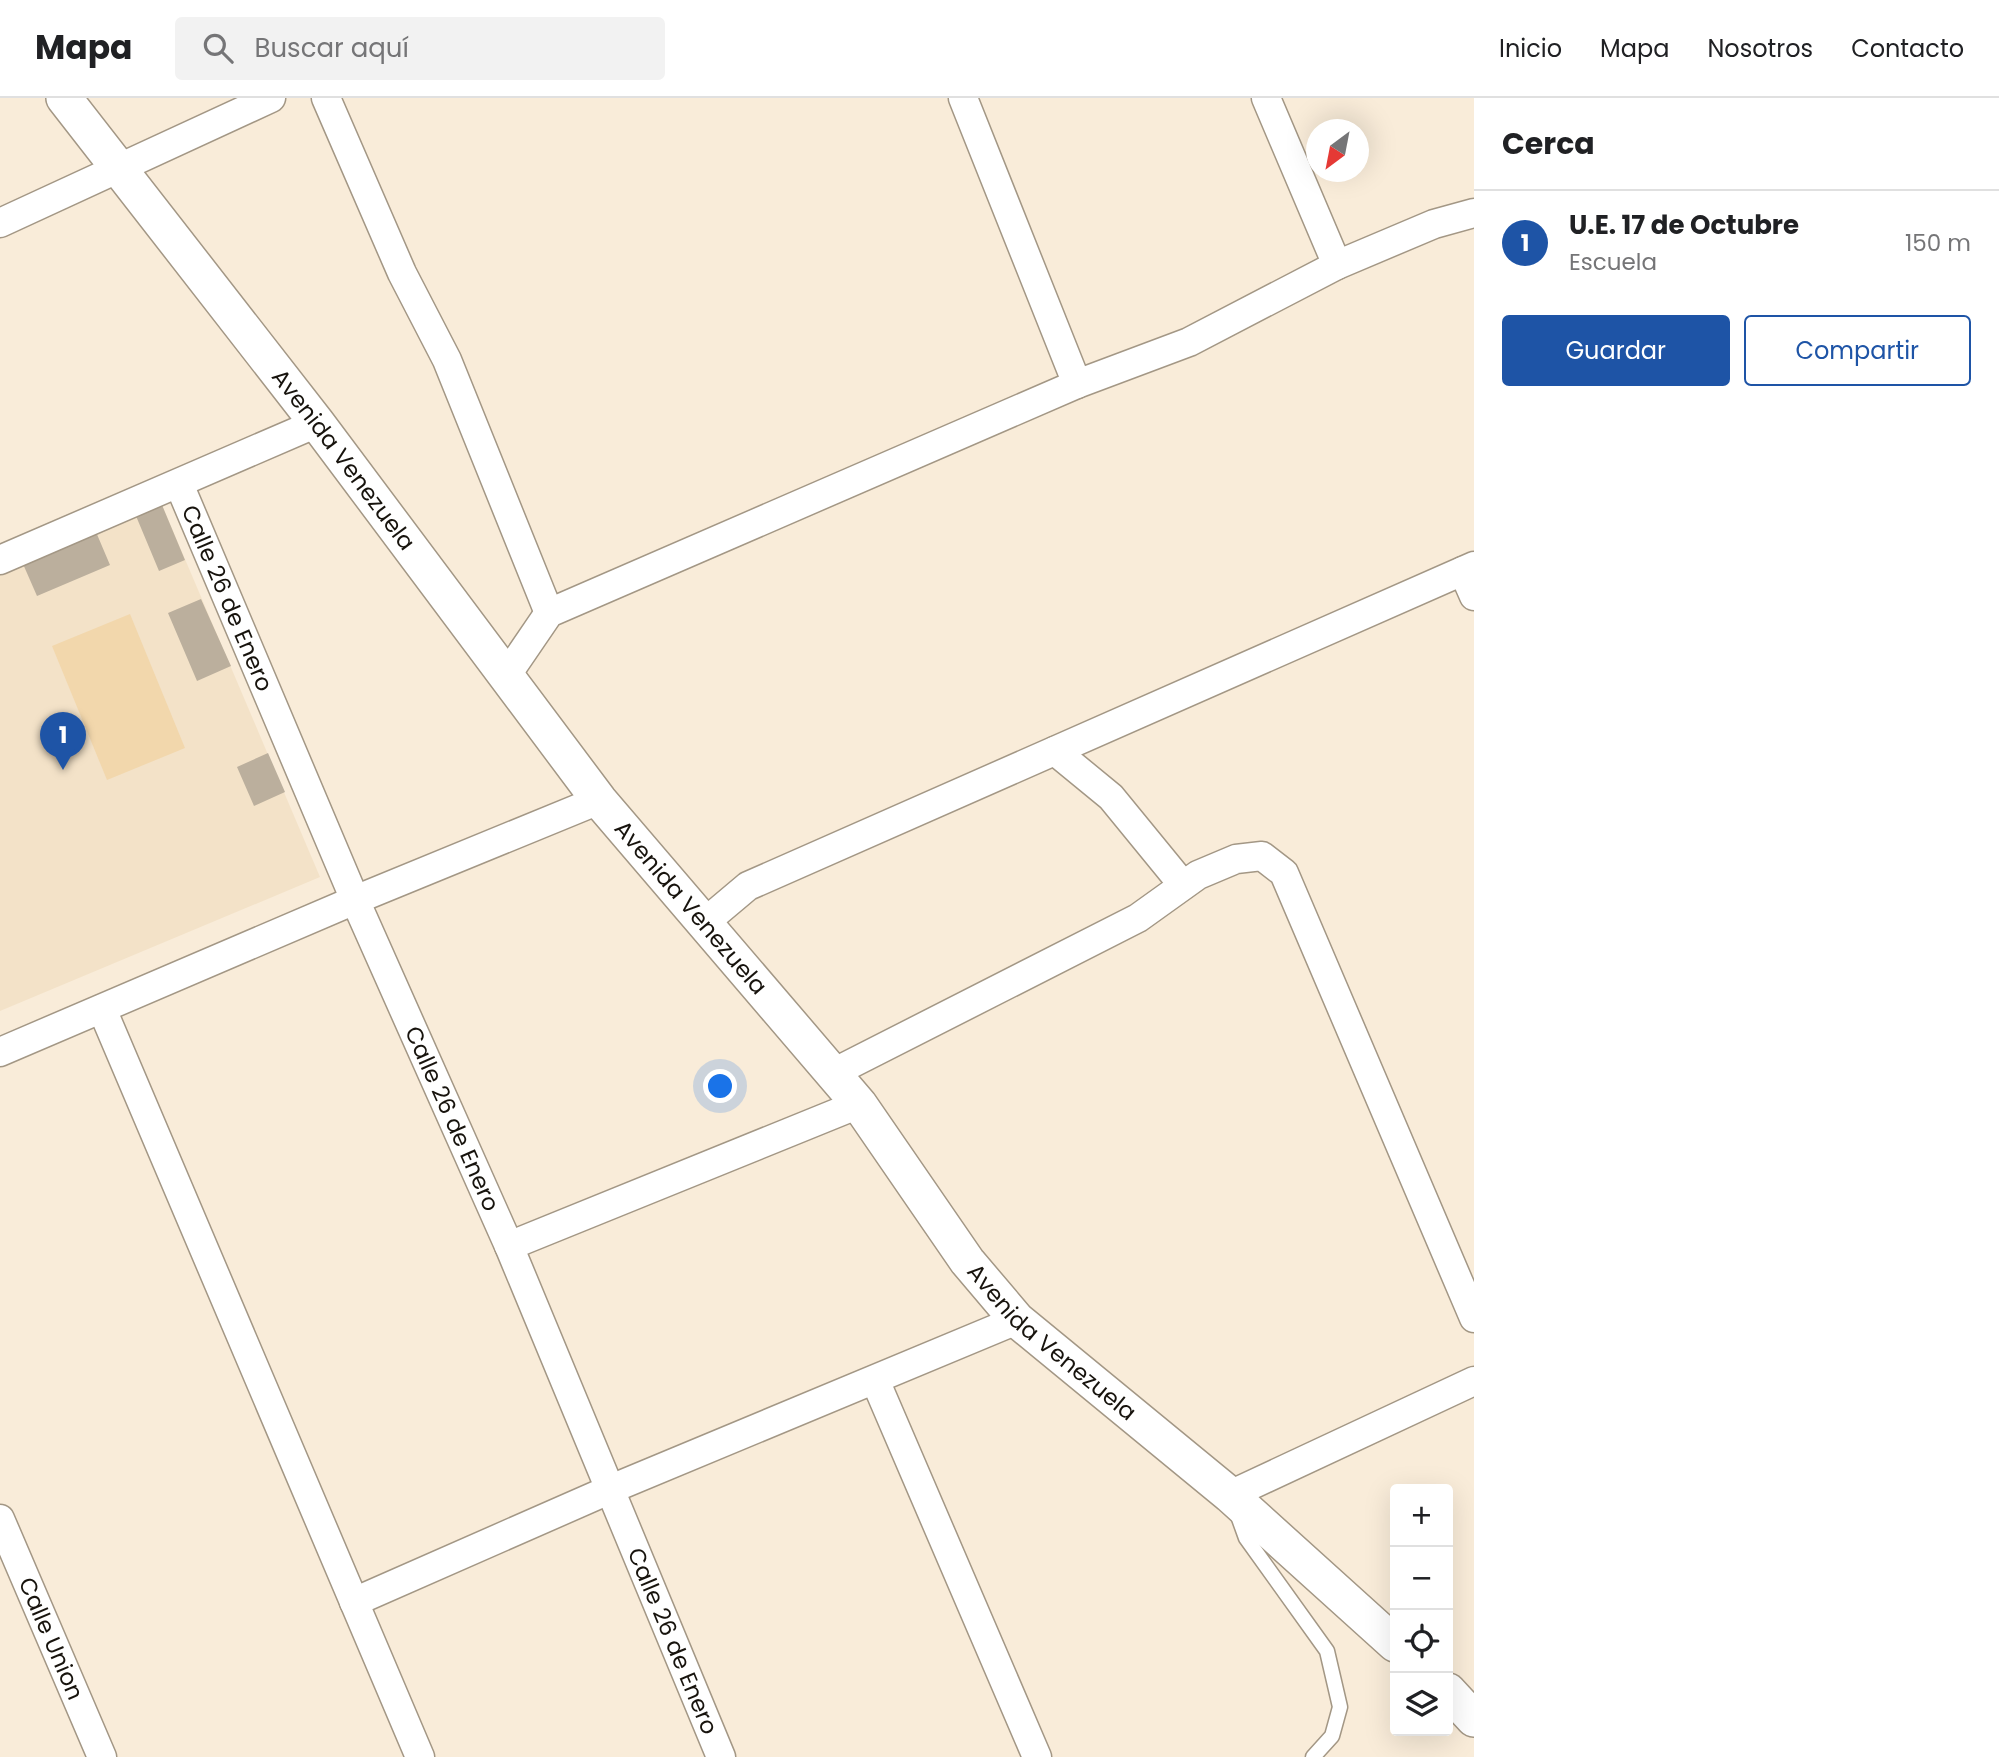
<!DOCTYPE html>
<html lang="es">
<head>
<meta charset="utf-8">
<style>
	:root { --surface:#fff; --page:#f2f2f2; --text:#202124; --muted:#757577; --line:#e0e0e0; --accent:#1e54a6 }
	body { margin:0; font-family:Poppins,sans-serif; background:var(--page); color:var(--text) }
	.controls { position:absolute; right:21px; bottom:21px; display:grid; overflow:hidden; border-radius:7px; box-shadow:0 7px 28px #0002 }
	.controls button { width:63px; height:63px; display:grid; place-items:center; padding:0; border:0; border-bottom:2px solid var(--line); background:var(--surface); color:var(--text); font:35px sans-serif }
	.compass { position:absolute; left:1306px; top:21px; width:63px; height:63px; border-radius:50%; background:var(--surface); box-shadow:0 7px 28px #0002; rotate:212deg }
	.you { position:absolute; left:721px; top:989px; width:24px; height:24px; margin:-18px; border:5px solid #fff; border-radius:50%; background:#1a73e8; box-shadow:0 0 0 10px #1a73e833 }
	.badge { display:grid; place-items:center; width:46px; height:46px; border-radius:50%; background:var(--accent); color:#fff; font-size:23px; font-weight:700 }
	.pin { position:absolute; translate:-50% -58px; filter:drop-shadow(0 2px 4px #0008) }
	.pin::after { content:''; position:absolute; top:37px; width:24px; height:21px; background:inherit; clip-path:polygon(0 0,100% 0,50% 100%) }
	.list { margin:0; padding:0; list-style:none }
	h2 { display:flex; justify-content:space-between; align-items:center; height:91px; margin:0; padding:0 28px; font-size:30px }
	h2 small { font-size:23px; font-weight:400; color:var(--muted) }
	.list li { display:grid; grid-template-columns:46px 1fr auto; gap:21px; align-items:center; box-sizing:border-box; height:105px; padding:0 28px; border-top:2px solid var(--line) }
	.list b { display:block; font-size:26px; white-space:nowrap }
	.list p { margin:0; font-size:23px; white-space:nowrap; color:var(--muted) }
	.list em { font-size:23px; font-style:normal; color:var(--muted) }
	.actions { display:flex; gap:14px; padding:21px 28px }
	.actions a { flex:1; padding:16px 0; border:2px solid var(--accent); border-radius:7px; text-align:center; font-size:24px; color:var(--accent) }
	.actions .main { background:var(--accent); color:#fff }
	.icon { flex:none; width:38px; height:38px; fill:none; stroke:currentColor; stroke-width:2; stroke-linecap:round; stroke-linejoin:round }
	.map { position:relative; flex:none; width:1474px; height:1659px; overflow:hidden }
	header { display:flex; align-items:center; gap:42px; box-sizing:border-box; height:98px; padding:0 35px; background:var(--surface); border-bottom:2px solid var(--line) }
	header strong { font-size:33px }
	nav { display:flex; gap:38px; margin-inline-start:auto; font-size:24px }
	.search { width:490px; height:63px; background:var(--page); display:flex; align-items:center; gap:18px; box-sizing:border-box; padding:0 24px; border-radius:7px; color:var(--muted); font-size:26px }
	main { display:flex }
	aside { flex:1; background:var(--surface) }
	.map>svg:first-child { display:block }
</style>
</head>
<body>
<header>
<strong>Mapa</strong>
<div class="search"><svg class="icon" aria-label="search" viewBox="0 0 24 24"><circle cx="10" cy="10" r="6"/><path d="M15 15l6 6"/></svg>Buscar aquí</div>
<nav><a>Inicio</a><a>Mapa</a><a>Nosotros</a><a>Contacto</a></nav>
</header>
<main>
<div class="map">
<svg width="1474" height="1659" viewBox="0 0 1474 1659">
	<rect width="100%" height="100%" fill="#f9ecd9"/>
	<path fill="#f3e2c8" d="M 162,407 L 320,779 L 0,913 L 0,475 Z"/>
	<path fill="#f2d7ac" d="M 130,516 L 185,650 L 107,682 L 52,548 Z"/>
	<path fill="#bbaf9d" d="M 162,407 L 185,462 L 159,473 L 136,418 Z
		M 96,434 L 110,467 L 37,498 L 23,466 Z
		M 201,501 L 231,568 L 197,583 L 168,515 Z
		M 268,655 L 285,694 L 254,708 L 237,669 Z"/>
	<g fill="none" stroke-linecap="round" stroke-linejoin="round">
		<defs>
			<path id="service" d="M 1237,1415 L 1246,1440 L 1327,1553 L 1340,1609 L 1332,1638 L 1313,1659"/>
			<g id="minor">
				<path d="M 326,0 L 402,175 L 447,262 L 549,515"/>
				<path d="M 963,0 L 1077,286"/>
				<path d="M 1266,0 L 1337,167"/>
				<path d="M 0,125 L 271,0"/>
				<path id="s1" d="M 179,386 L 355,802 L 509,1148 L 721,1659"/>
				<path d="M 0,462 L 317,325"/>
				<path d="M 1463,473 L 1474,498"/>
				<path d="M 506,578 L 549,515 L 1077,286 L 1189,244 L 1337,167 L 1434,126 L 1474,115"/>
				<path d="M 1055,653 L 1111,699 L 1183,787"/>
				<path d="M 704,825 L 748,788 L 1474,468"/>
				<path d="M 102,911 L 420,1659"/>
				<path d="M 0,954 L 355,802 L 599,702"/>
				<path d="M 833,975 L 1138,820 L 1198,777 L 1236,761 L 1262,758 L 1284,775 L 1474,1220"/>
				<path d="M 509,1148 L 859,1006"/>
				<path d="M 875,1282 L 1037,1659"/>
				<path d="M 1230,1397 L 1474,1283"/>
				<path id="s2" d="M 0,1421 L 102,1659"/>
				<path d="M 354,1504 L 611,1391 L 1017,1222"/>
			</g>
			<g id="tertiary">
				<path id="s3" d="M 64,0 L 317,325 L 599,702 L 859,1006 L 967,1163 L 1017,1222 L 1230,1397 L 1395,1546"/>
				<path d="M 1448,1593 L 1474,1621"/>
			</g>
		</defs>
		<use href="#service" stroke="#a39785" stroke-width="17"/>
		<use href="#minor" stroke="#a39785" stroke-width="31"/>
		<use href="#tertiary" stroke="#a39785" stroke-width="38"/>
		<use href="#service" stroke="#fff" stroke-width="14"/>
		<use href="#minor" stroke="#fff" stroke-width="28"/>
		<use href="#tertiary" stroke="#fff" stroke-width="35"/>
	</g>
	<g text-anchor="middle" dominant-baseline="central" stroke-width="6" stroke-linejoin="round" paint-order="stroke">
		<g font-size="23" fill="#17130d" stroke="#fdfbf7">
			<text stroke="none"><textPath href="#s3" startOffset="457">Avenida Venezuela</textPath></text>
			<text stroke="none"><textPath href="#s1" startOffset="124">Calle 26 de Enero</textPath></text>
			<text stroke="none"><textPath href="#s3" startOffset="1024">Avenida Venezuela</textPath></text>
			<text stroke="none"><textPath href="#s1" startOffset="691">Calle 26 de Enero</textPath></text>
			<text stroke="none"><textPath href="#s3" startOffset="1591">Avenida Venezuela</textPath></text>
			<text stroke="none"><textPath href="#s2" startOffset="130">Calle Union</textPath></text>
			<text stroke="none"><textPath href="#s1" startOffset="1258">Calle 26 de Enero</textPath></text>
		</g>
	</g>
</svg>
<div class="controls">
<button>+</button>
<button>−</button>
<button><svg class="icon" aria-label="locate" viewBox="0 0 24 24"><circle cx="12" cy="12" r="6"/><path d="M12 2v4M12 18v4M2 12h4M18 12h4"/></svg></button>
<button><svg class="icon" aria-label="layers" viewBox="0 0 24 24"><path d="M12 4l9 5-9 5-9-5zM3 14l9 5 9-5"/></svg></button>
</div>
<svg class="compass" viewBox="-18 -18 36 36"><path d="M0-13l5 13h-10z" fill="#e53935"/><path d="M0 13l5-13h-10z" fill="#757577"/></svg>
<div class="you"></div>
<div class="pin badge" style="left:63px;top:672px">1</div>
</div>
<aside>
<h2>Cerca<small></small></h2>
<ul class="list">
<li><span class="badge">1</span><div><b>U.E. 17 de Octubre</b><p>Escuela</p></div><em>150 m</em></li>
</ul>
<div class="actions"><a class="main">Guardar</a><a>Compartir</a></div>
</aside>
</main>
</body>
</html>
